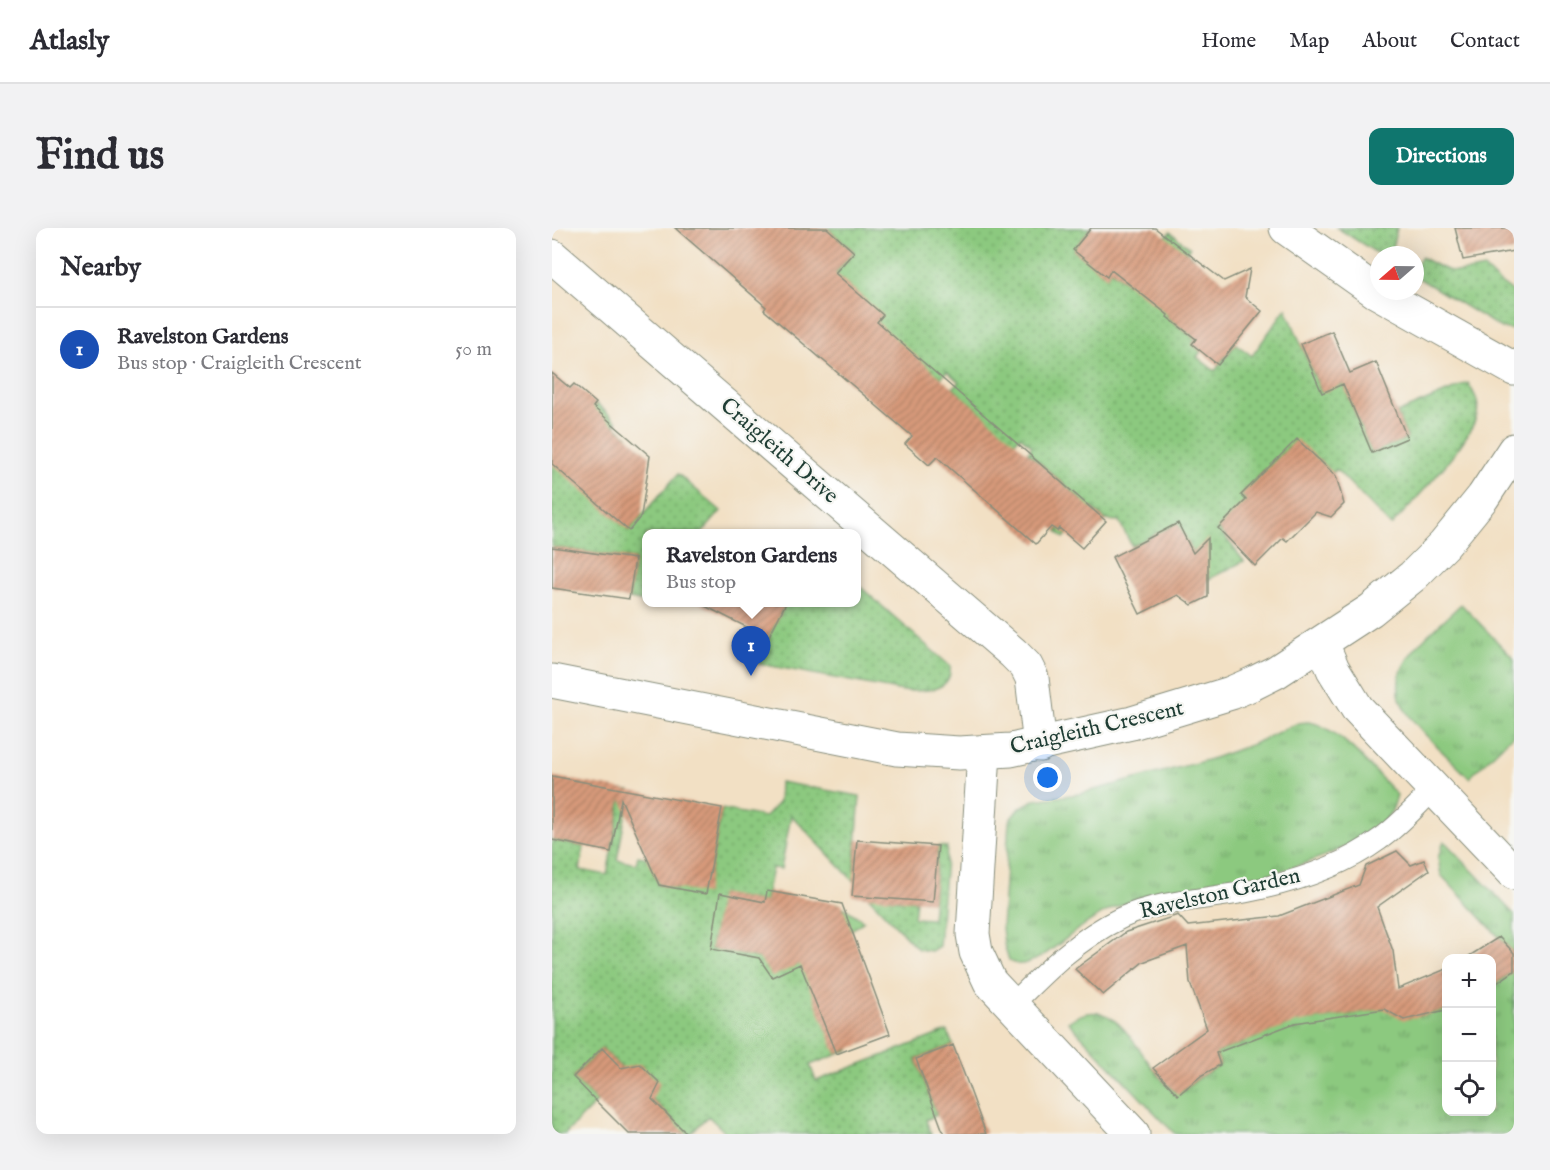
<!DOCTYPE html>
<html lang="en">
<head>
<meta charset="utf-8">
<style>
	:root { --surface:#fff; --page:#f2f2f3; --text:#2b2b33; --muted:#7c7c81; --line:#e1e1e2; --accent:#0f766e }
	body { margin:0; font-family:"IM FELL English",serif; background:var(--page); color:var(--text) }
	.controls { position:absolute; right:18px; bottom:18px; display:grid; overflow:hidden; border-radius:12px; box-shadow:0 6px 24px #0002 }
	.controls button { width:54px; height:54px; display:grid; place-items:center; padding:0; border:0; border-bottom:2px solid var(--line); background:var(--surface); color:var(--text); font:30px sans-serif }
	.compass { position:absolute; left:818px; top:18px; width:54px; height:54px; border-radius:50%; background:var(--surface); box-shadow:0 6px 24px #0002; rotate:250deg }
	.you { position:absolute; left:496px; top:550px; width:21px; height:21px; margin:-15px; border:4px solid #fff; border-radius:50%; background:#1a73e8; box-shadow:0 0 0 9px #1a73e833 }
	.badge { display:grid; place-items:center; width:39px; height:39px; border-radius:50%; background:var(--accent); color:#fff; font-size:20px; font-weight:700 }
	.pin { position:absolute; translate:-50% -50px; filter:drop-shadow(0 2px 3px #0008) }
	.pin::after { content:''; position:absolute; top:32px; width:21px; height:18px; background:inherit; clip-path:polygon(0 0,100% 0,50% 100%) }
	.popup { position:absolute; left:90px; top:301px; width:219px; height:78px; box-sizing:border-box; display:grid; place-content:center; border-radius:12px; background:var(--surface); filter:drop-shadow(0 2px 4px #0005); font-size:20px; white-space:nowrap; color:var(--muted) }
	.popup b { font-size:22px; color:var(--text) }
	.popup::after { content:''; position:absolute; left:50%; top:100%; margin-left:-12px; border:12px solid transparent; border-top-color:var(--surface) }
	.list { margin:0; padding:0; list-style:none }
	h2 { display:flex; justify-content:space-between; align-items:center; height:78px; margin:0; padding:0 24px; font-size:26px }
	h2 small { font-size:20px; font-weight:400; color:var(--muted) }
	.list li { display:grid; grid-template-columns:39px 1fr auto; gap:18px; align-items:center; box-sizing:border-box; height:84px; padding:0 24px; border-top:2px solid var(--line) }
	.list b { display:block; font-size:22px; white-space:nowrap }
	.list p { margin:0; font-size:20px; white-space:nowrap; color:var(--muted) }
	.list em { font-size:20px; font-style:normal; color:var(--muted) }
	.icon { flex:none; width:33px; height:33px; fill:none; stroke:currentColor; stroke-width:2; stroke-linecap:round; stroke-linejoin:round }
	.map { position:relative; flex:none; width:962px; height:906px; overflow:hidden; border-radius:12px }
	header { display:flex; align-items:center; gap:36px; box-sizing:border-box; height:84px; padding:0 30px; background:var(--surface); border-bottom:2px solid var(--line) }
	header strong { font-size:28px }
	nav { display:flex; gap:33px; margin-inline-start:auto; font-size:21px }
	.intro { display:flex; align-items:center; justify-content:space-between; box-sizing:border-box; height:144px; padding:0 36px }
	h1 { margin:0; font-size:42px }
	.button { padding:15px 27px; border-radius:12px; background:var(--accent); color:#fff; font-size:21px; font-weight:700 }
	main { display:flex; gap:36px; padding:0 36px }
	aside { flex:1; background:var(--surface); border-radius:12px; box-shadow:0 6px 24px #0002 }
	.map>svg:first-child { display:block }
</style>
</head>
<body>
<header>
<strong>Atlasly</strong>
<nav><a>Home</a><a>Map</a><a>About</a><a>Contact</a></nav>
</header>
<div class="intro"><h1>Find us</h1><a class="button">Directions</a></div>
<main>
<aside>
<h2>Nearby<small></small></h2>
<ul class="list">
<li><span class="badge" style="background:#1a4fb4">1</span><div><b>Ravelston Gardens</b><p>Bus stop · Craigleith Crescent</p></div><em>50 m</em></li>
</ul>
</aside>
<div class="map">
<svg width="962" height="906" viewBox="0 0 962 906">
	<defs>
		<pattern id="grass-tufts" width="24" height="20" patternUnits="userSpaceOnUse" patternTransform="scale(1.5)"><rect width="24" height="20" fill="#8cc97f"/><path d="M3 7l-1-3M5 7V3M7 7l1-3M15 17l-1-3M17 17v-4M19 17l1-3" fill="none" stroke="#72a469"/></pattern>
		<pattern id="garden-dots" width="8" height="8" patternUnits="userSpaceOnUse" patternTransform="scale(1.5)"><rect width="8" height="8" fill="#8cc97f"/><path d="M2 2h.1M6 6h.1" fill="none" stroke="#72a469" stroke-width="1.8" stroke-linecap="round"/></pattern>
		<pattern id="building-hatch" width="6" height="6" patternUnits="userSpaceOnUse" patternTransform="scale(1.5)"><rect width="6" height="6" fill="#d79a7a"/><path d="M-1 1l2-2M0 6l6-6M5 7l2-2" fill="none" stroke="#ae7f65"/></pattern>
	</defs>
	<rect width="100%" height="100%" fill="#f6f6f2"/>
	<filter id="ink" filterUnits="userSpaceOnUse"><feTurbulence type="fractalNoise" baseFrequency=".0167" numOctaves="2"/><feDisplacementMap in="SourceGraphic" scale="12" xChannelSelector="R" yChannelSelector="G"/><feConvolveMatrix kernelMatrix="1 2 1 2 8 2 1 2 1" color-interpolation-filters="sRGB"/></filter>
	<filter id="wash" filterUnits="userSpaceOnUse"><feTurbulence type="fractalNoise" baseFrequency=".008" numOctaves="4" result="noise"/><feDisplacementMap in="SourceGraphic" scale="24" xChannelSelector="R" yChannelSelector="G"/><feGaussianBlur stdDeviation="1.35" result="paint"/><feColorMatrix in="noise" values="0 0 0 0 0 0 0 0 0 0 0 0 0 0 0 0 0 1.4 0 .05"/><feComposite in="paint" operator="in"/></filter>
	<g filter="url(#wash)">
		<rect width="100%" height="100%" fill="#f2e0c4"/>
		<path fill="url(#grass-tufts)" stroke="#56835a" stroke-width="1.5" d="M 909,376 L 962,431 L 962,506 L 917,550 C 901,533 860,497 851,478 C 845,466 845,449 852,437 C 863,415 892,393 909,376 Z
			M 756,494 C 788,498 823,545 845,567 C 843,573 842,579 839,584 C 817,619 731,644 692,652 C 660,658 628,659 597,667 C 574,674 550,684 531,698 C 513,710 495,729 474,735 C 467,738 462,736 457,732 L 452,716 L 450,700 L 457,593 L 467,580 L 482,572 L 527,566 L 659,531 L 701,516 L 746,495 Z
			M 892,613 L 962,686 L 962,725 L 889,647 L 886,630 Z
			M 962,742 L 962,906 L 623,906 L 516,794 C 570,755 589,846 627,866 L 651,847 L 668,837 L 664,825 L 758,788 L 761,792 L 847,778 L 852,791 L 894,782 L 894,884 L 939,884 L 940,759 Z"/>
		<path fill="url(#garden-dots)" stroke="#56835a" stroke-width="1.5" d="M 250,0 L 539,0 L 521,22 L 555,48 L 559,42 L 576,55 L 618,4 L 638,20 L 635,24 L 641,29 L 623,53 L 635,63 L 615,89 L 644,111 L 640,116 L 649,123 L 645,129 L 663,143 L 684,116 L 700,128 L 734,80 L 769,164 L 791,156 L 820,225 L 855,210 L 845,185 L 916,155 C 922,165 928,174 925,186 C 919,214 860,275 839,298 L 784,241 L 780,245 L 766,231 L 761,236 L 741,215 L 689,267 L 694,272 L 666,300 L 692,333 L 655,352 L 626,295 L 580,318 L 567,293 L 554,292 L 539,279 L 512,310 L 505,303 L 531,273 L 476,224 L 480,218 L 468,208 L 436,245 L 457,210 L 401,160 L 407,154 L 395,143 L 363,179 L 325,94 L 278,52 L 302,23 L 279,4 Z
			M 785,0 L 845,0 L 838,27 L 828,27 Z
			M 869,29 C 897,45 901,47 932,40 L 943,51 L 962,65 L 962,102 L 949,100 L 863,48 L 863,40 Z
			M 44,175 L 65,194 L 63,197 L 75,208 L 77,302 L 126,246 L 169,283 L 150,305 L 94,306 L 94,374 L 77,371 L 83,331 L 0,319 L 0,226 Z
			M 304,355 L 398,438 C 401,465 371,463 351,463 L 203,435 L 234,375 L 304,374 Z
			M 228,554 L 308,568 L 302,642 L 322,644 L 339,671 L 364,673 L 362,690 L 380,691 L 386,618 L 395,619 L 387,718 L 379,723 L 366,721 L 239,587 L 229,641 L 220,640 L 213,674 L 169,666 L 159,721 L 216,732 L 285,675 L 312,693 L 262,729 L 297,822 L 258,837 L 264,853 L 395,803 L 401,817 L 364,831 L 385,887 L 374,892 L 379,906 L 175,906 L 156,888 L 138,906 L 116,906 L 125,896 L 97,868 L 104,852 L 88,837 L 74,845 L 50,820 L 21,849 L 45,874 L 13,906 L 4,906 L 0,902 L 0,612 L 32,619 L 28,642 L 55,647 L 71,562 L 78,563 L 65,632 L 84,636 L 86,628 L 106,631 L 102,647 L 107,657 L 125,661 L 132,653 L 157,648 L 170,581 L 213,589 L 227,574 Z"/>
		<g id="blocks">
			<path fill="url(#building-hatch)" d="M 123,0 L 275,0 L 302,24 L 283,45 L 331,87 L 325,94 L 554,293 L 530,320 L 507,300 L 505,303 L 499,299 L 484,316 L 385,229 L 377,237 L 353,216 L 360,208 L 212,82 L 214,79 Z
				M 539,0 L 603,0 L 672,53 L 698,41 L 693,69 L 710,83 L 666,137 L 640,116 L 644,111 L 615,89 L 616,87 L 559,42 L 555,49 L 521,22 Z
				M 903,0 L 962,0 L 962,23 L 911,32 Z
				M 780,103 L 798,145 L 824,134 L 855,210 L 820,225 L 791,156 L 770,165 L 749,116 Z
				M 0,145 L 18,160 L 22,156 L 44,175 L 41,179 L 98,228 L 89,288 L 77,303 L 0,236 Z
				M 745,211 L 784,248 L 792,276 L 779,289 L 764,284 L 735,313 L 731,310 L 703,338 L 666,300 L 694,272 L 689,267 Z
				M 626,295 L 641,325 L 656,310 L 656,369 L 640,377 L 626,367 L 588,386 L 560,329 Z
				M 0,319 L 83,331 L 77,371 L 0,360 Z
				M 147,375 L 234,375 L 216,410 Z
				M 0,548 L 170,580 L 154,666 L 107,657 L 69,571 L 59,624 L 0,612 Z
				M 305,612 L 386,618 L 381,674 L 300,668 Z
				M 845,623 L 859,637 L 872,632 L 877,642 L 825,679 L 841,723 L 846,761 L 894,741 L 894,782 L 852,792 L 832,781 L 743,795 L 664,825 L 668,837 L 650,847 L 626,867 L 601,840 L 655,801 L 638,755 L 635,718 L 591,734 L 551,767 L 523,741 L 574,704 L 626,687 L 636,698 L 727,688 L 807,657 L 814,638 Z
				M 215,663 L 290,676 L 338,806 L 284,826 L 248,736 L 220,749 L 207,730 L 159,721 L 168,665 L 213,674 Z
				M 947,709 L 962,725 L 962,743 L 939,759 L 939,730 L 914,730 Z
				M 401,817 L 414,851 L 434,906 L 392,906 L 364,831 Z
				M 50,820 L 69,840 L 88,836 L 108,855 L 100,871 L 135,906 L 77,906 L 45,874 L 21,849 Z"/>
		</g>
	</g>
	<g filter="url(#ink)">
		<use href="#blocks" fill-opacity="0" stroke="#888e7c" stroke-width="1.5"/>
		<g fill="none" stroke-linecap="round" stroke-linejoin="round">
			<defs>
				<path id="service" d="M 459,778 C 493,744 525,711 569,690 C 608,672 651,672 693,664 C 739,655 790,639 828,611 C 848,597 864,578 882,561"/>
				<path id="minor" d="M 734,0 L 823,63 L 962,141
					M 0,28 L 461,425 L 474,438 L 480,450 L 488,517
					M 770,415 L 781,441 L 805,480 L 962,645
					M 432,524 L 421,706 L 424,724 L 438,754 L 581,906"/>
				<path id="tertiary" d="M 0,453 L 345,521 L 407,525 L 459,522 L 580,495 L 679,465 L 702,455 L 724,444 L 819,382 L 861,348 L 892,317 L 931,269 L 962,222"/>
			</defs>
			<use href="#service" stroke="#888e7c" stroke-width="23"/>
			<use href="#minor" stroke="#888e7c" stroke-width="35"/>
			<use href="#tertiary" stroke="#888e7c" stroke-width="35"/>
			<use href="#service" stroke="#fff" stroke-width="21"/>
			<use href="#minor" stroke="#fff" stroke-width="33"/>
			<use href="#tertiary" stroke="#fff" stroke-width="33"/>
		</g>
	</g>
	<g text-anchor="middle" dominant-baseline="central" stroke-width="4.5" stroke-linejoin="round" paint-order="stroke">
		<g font-size="22" fill="#1f3d34" stroke="#f6f6f2">
			<text transform="translate(227 223) rotate(41)">Craigleith Drive</text>
			<text transform="translate(545 500) rotate(-13)">Craigleith Crescent</text>
			<text transform="translate(668 666) rotate(-13)">Ravelston Garden</text>
		</g>
	</g>
</svg>
<div class="controls">
<button>+</button>
<button>−</button>
<button><svg class="icon" aria-label="locate" viewBox="0 0 24 24"><circle cx="12" cy="12" r="6"/><path d="M12 2v4M12 18v4M2 12h4M18 12h4"/></svg></button>
</div>
<svg class="compass" viewBox="-18 -18 36 36"><path d="M0-13l5 13h-10z" fill="#e53935"/><path d="M0 13l5-13h-10z" fill="#7c7c81"/></svg>
<div class="you"></div>
<div class="pin badge" style="left:199px;top:448px;background:#1a4fb4">1</div>
<div class="popup"><b>Ravelston Gardens</b>Bus stop</div>
</div>
</main>
</body>
</html>
